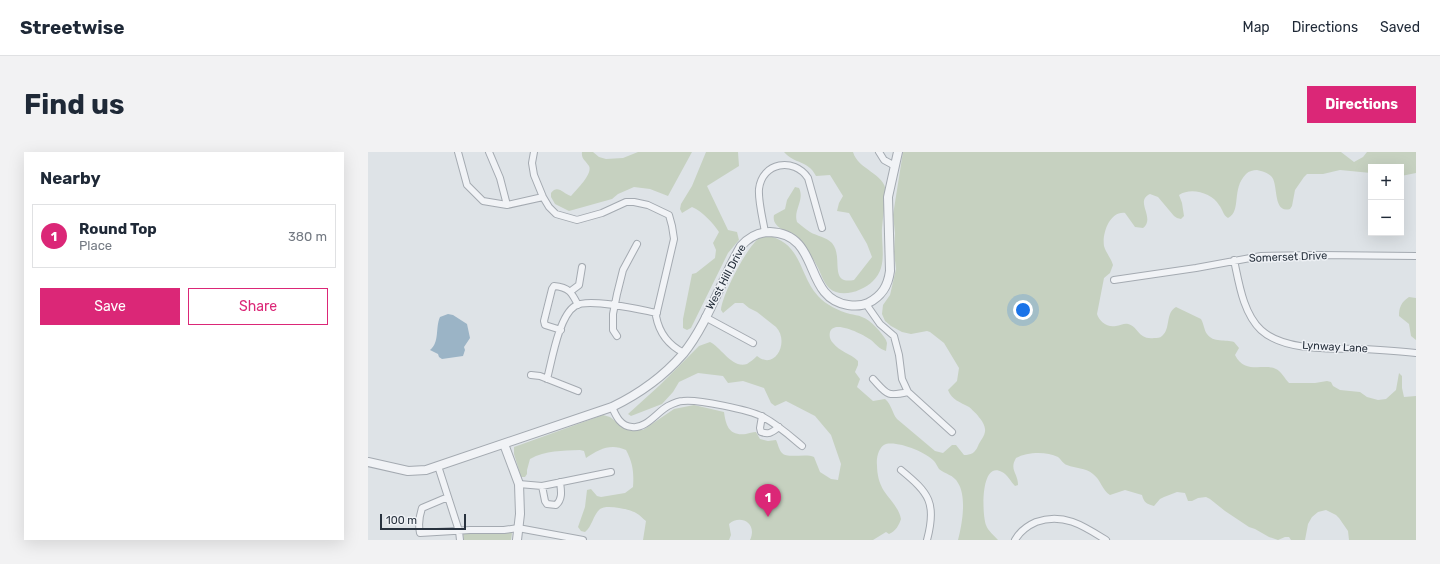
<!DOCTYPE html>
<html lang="en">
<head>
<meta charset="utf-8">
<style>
	:root { --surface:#fff; --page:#f2f2f3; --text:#1f2937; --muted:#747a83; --line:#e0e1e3; --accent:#db2777 }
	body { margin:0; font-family:Rubik,sans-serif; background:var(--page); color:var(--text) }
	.controls { position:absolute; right:12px; top:12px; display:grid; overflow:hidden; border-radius:0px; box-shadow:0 4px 16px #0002 }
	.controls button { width:36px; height:36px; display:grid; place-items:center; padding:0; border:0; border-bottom:1px solid var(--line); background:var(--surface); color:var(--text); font:20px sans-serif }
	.scale { position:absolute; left:12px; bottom:10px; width:86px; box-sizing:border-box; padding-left:4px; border:2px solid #28323e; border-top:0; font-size:11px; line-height:14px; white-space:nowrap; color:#28323e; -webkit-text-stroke:3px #eef1f5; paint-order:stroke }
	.you { position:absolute; left:655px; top:158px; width:14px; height:14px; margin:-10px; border:3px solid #fff; border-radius:50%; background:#1a73e8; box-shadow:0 0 0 6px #1a73e833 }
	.badge { display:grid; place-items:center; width:26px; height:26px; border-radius:50%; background:var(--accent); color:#fff; font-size:13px; font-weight:700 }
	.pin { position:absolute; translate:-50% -33px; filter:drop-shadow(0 1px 2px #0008) }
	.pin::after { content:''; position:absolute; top:21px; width:14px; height:12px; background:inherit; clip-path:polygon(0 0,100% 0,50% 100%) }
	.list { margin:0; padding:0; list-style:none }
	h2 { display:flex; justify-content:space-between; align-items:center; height:52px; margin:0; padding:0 16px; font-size:17px }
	h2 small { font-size:13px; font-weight:400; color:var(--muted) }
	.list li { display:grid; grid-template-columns:26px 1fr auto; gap:12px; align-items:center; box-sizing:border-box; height:64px; margin:0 8px 8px; padding:0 8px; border:1px solid var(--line); border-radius:0px }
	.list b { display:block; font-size:15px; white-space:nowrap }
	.list p { margin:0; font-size:13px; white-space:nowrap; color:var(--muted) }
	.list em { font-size:13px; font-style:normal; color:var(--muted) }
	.actions { display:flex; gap:8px; padding:12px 16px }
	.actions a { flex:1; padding:9px 0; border:1px solid var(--accent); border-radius:0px; text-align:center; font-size:14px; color:var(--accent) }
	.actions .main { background:var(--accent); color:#fff }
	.map { position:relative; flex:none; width:1048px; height:388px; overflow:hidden; border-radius:0px }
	header { display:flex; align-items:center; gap:24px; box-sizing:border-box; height:56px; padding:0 20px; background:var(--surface); border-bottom:1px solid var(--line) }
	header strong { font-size:19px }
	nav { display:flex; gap:22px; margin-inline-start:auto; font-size:14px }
	.intro { display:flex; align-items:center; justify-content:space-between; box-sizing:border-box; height:96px; padding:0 24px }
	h1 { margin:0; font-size:28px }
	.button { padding:10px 18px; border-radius:0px; background:var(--accent); color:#fff; font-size:14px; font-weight:700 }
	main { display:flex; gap:24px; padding:0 24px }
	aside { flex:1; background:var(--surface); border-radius:0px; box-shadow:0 4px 16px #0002 }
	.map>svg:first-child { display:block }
</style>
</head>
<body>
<header>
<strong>Streetwise</strong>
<nav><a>Map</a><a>Directions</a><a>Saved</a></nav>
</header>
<div class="intro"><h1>Find us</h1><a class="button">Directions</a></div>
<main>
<aside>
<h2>Nearby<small></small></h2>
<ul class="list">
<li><span class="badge">1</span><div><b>Round Top</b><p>Place</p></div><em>380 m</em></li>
</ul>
<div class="actions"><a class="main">Save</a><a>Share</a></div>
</aside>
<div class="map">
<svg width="1048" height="388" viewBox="0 0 1048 388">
	<rect width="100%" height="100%" fill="#dee3e7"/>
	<path fill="#c6d1c0" d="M 214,0 L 225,0 L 231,5 L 238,7 L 255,6 L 270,0 L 324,0 L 300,44 L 282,37 L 266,35 L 250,42 L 244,47 L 201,59 L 187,52 L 183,45 L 183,41 C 190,32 195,42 203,44 C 208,38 225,22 221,14 C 218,9 213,7 214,0 Z
		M 338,0 L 370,0 L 371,14 L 339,34 L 360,78 L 369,80 L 371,88 L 360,101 L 323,176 L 319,178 L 315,176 L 315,167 L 324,122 L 328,121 L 347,106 L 348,98 L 345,91 L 351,80 C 344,70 335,60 324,55 L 314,61 L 312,57 L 313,52 L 324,34 Z
		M 416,0 L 485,0 C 490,18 517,21 518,40 C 517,52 515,64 514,76 C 513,93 520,115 505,129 C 495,139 473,147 461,136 C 455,130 453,121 449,114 C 444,104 437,95 429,87 C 422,79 403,77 406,63 L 417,57 L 419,48 L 427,35 L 431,36 C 437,48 425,58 429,70 C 433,73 437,77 442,80 C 449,84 458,85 464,91 C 476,105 460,133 486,128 L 504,105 L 499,92 L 481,61 L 469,59 L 471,51 L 475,44 L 462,23 L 448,24 C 440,8 426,12 416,0 Z
		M 535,0 L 973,0 L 986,10 L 995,5 L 999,0 L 1048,0 L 1048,21 L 1033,24 L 1033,15 L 1003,15 L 1003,21 L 972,18 L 955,22 L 939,22 L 936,25 L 927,38 L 924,54 L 922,57 C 904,62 911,31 903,24 C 900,21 894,19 889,18 C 885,18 881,19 878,22 C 863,37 874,59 860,66 C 855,63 855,58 851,53 C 844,41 823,35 811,43 L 814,51 L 816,64 L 813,67 L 809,66 L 806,64 L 790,45 L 782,42 C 766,49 788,66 775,76 L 767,75 L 757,61 C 742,59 734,81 736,94 C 738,101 743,106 745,113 L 742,121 L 736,126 L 729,162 C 731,169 739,176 748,174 C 752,174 756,171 760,172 C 770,174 770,188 786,186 C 789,186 792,186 794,184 C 803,177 797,161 808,155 L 833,167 C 836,172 836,178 839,182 C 845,191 858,187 866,190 L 871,196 L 867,203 C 877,223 896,211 908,217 C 913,219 917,227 921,231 L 947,231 L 959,229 L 963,230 L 965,234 L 972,238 L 992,240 L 999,245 L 1010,248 L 1018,247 L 1028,238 L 1031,221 L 1034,224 L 1034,236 L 1036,245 L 1048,244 L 1048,388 L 981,388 L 980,379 L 971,366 L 968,363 L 958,358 L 950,360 L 944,365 L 940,372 L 937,388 L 923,388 L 921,385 L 917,385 L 910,388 L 901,385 L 887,377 L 881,375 L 857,359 L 842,347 L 838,345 L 830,346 L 824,349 L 820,349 L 817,341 L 809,340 L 796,345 L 792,347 L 786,354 C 779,352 776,351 774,343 L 757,338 L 742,343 C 734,338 733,328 725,322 C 717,315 708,317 699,313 C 695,312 693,307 690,305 C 678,299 659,300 648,306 C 641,318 650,321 650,333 L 647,334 C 643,330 639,322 634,320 C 612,308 614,363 618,373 C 620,379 626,383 630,388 L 590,388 C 594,373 599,345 590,331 C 586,323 577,322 571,317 C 569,314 568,311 566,309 C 558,300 530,289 518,292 C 511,294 508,306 509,313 C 509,322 511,331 516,339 C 522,348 531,356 533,367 C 531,373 528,379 521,382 L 518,380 L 505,388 L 382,388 C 390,371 372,362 361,372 L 363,383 L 361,388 L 275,388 L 278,369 C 275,367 272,363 268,361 C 262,357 238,352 232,357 C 225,363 224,375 217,380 L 213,379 L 210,375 L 217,355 L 219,338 L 223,337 L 229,344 L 233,345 L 257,341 L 265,335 C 266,321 265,311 258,298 C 243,291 231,297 218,306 L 216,299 L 212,298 C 194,299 178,298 162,307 L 159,318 L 159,322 L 157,325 L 153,325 L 146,302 L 146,295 L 235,263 L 242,265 L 258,277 L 275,278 L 306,257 L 326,253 L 356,260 C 358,274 361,284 378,282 C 382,281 384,280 388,280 L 392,287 L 400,289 L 408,288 C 410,292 411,298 414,301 C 419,307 438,301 446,305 L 452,320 L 463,327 L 470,328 L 473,312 L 463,283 L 447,264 L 418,249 L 407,254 L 403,251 L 396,236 L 375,229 L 360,231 L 355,224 L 330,221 L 311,230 L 305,240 L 294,252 L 263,264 L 260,262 L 292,233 L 331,194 L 342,190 C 353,195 364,217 379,212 C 382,210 386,207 389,204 C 407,219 422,190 408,175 L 389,160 L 381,156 L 375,151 L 367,151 L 355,161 L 353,158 C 354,143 378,97 390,87 C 392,85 396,84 398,83 C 435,91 430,122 450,144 C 458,153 471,159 482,162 C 486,163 490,163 494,165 C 503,168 513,180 518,188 L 519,191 L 518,199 C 511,197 508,192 503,188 C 496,183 466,167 462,180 C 461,184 462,188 465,191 C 472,200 482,201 490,209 L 490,213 L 487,220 L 492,227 L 489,235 L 505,249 L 517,247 C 524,253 524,261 529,267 L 567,299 L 575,301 L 584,293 L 588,293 L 596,303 C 603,303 607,301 610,294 C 612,289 618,283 617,277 C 617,270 606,259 601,255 C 592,250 584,248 580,238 L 589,229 L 591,216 L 576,191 L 562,180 L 559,179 L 543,182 L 534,180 L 523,174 L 517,169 L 514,162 L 515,153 L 522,143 L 528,117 L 526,100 L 527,81 L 525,63 Z
		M 1041,145 L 1048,146 L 1048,188 L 1043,184 L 1041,172 L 1031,164 C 1031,156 1033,150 1041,145 Z
		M 95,381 L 144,381 L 143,388 L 96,388 Z"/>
	<path fill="#9bb4c6" d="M 80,162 L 85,163 L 99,172 L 102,186 L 96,195 L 97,198 L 95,204 L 74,207 L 71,205 L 70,202 L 62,198 C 72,190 67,176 72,165 Z"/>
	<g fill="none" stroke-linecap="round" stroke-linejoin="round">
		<defs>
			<path id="minor" d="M 90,0 L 99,33 L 115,49 L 139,53 L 175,45
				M 121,0 L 132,26 L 139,53
				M 166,0 L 164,11 L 166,23 L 175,45 L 181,55 L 188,62 L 209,68 L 234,61 L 258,50 L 266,50 L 280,53 L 301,63 L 304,74 L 306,87 L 288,164 C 291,180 300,193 316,201
				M 511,0 L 516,8 L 527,14
				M 397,80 C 395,68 390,49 391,37 C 394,10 426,5 440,26 L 454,76
				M 866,108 C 871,131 875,161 893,178 C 917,200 966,196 996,197 C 1014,198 1031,199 1048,201
				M 746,128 L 828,116 L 893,104 L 951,103 L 1048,104
				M 203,139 L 211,133 L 214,115
				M 498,152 L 512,172 L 526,184 L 531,203 L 534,227 L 540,240 L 584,280
				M 337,165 L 385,191
				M 193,178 L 177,173 L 176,169 L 184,137 L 186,134 C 201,135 204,141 210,153
				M 249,184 L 245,178 L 245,162 L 249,142 L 255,118 L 269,92
				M 163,223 L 172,224 L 210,239
				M 179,227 C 184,208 191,164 207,154 C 220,145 273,158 289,161
				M 505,227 C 519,242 518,245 540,240
				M 244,255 C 248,264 252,274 264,275 C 278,277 289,260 300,254 C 304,252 310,249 315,249 C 329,247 382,258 395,265 C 410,273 422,284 434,294
				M 394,264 L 392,276 L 393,280 C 402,283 404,280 411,275
				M 70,314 L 91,379 L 92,388
				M 533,318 C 561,341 569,351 559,388
				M 151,332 L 174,334 L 243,320
				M 174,334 L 177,349 L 179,352 L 188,353 C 195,347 193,338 192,330
				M 80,345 L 54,356 C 51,365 50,372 52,381 L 102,378 L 136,378 L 150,376 L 215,388
				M 647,388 C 652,379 659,374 668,370 C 695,360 716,374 738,388"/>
			<path id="tertiary" d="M 136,292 L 151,332 L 152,362 L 149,388
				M 0,310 L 40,319 L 58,318 L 244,255 C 271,242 295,225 315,202 C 340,171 353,128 373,94 C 381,85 390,80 402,80 C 454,82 434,146 480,153 C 487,154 494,154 500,151 C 514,144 520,134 522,119 L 520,45 L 530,0"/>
		</defs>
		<use href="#minor" stroke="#a4aab1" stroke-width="8"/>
		<use href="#tertiary" stroke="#a4aab1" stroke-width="10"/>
		<use href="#minor" stroke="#f1f3f6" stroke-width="6"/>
		<use href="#tertiary" stroke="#f1f3f6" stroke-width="8"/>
	</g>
	<g text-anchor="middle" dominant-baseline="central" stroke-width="3" stroke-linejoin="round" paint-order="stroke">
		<g font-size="11" fill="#28323e" stroke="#eef1f5">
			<text transform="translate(920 105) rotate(-2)">Somerset Drive</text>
			<text transform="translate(358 125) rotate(-62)">West Hill Drive</text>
			<text transform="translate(967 195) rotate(3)">Lynway Lane</text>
		</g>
	</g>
</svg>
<div class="controls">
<button>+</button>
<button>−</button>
</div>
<div class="scale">100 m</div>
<div class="you"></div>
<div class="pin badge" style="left:400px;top:365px">1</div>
</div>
</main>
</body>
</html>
